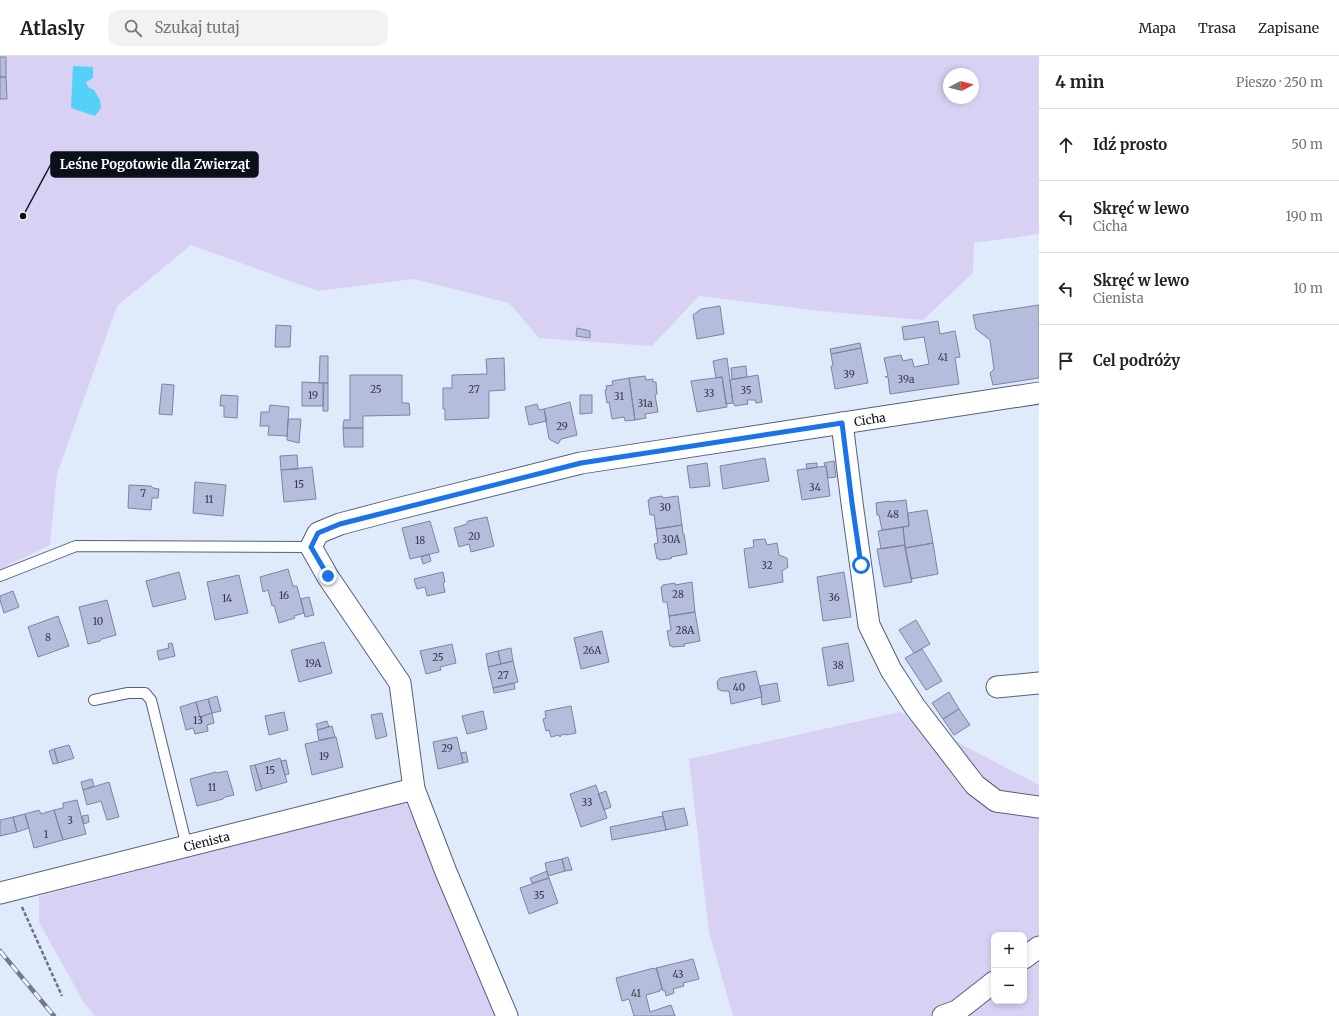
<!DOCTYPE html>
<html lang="pl">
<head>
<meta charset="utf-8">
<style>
	:root { --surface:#fff; --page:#f2f2f2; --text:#222; --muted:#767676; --line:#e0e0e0 }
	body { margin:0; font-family:Merriweather,serif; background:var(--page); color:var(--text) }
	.controls { position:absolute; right:12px; bottom:12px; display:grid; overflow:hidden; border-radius:8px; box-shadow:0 2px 6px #0003 }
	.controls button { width:36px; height:36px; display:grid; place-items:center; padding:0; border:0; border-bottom:1px solid var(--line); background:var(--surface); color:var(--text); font:20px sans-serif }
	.compass { position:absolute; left:943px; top:12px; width:36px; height:36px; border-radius:50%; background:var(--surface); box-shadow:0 2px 6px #0003; rotate:83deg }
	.stop { position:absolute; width:12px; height:12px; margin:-9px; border:3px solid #1a73e8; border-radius:50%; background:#fff }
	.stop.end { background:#1a73e8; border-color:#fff; box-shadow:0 1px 4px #0008 }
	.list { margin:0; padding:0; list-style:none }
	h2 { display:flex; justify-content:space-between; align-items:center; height:52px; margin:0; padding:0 16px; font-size:17px }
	h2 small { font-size:13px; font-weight:400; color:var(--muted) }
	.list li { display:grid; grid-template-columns:26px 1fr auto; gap:12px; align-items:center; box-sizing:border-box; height:72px; padding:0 16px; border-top:1px solid var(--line) }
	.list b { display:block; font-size:15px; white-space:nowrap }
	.list p { margin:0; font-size:13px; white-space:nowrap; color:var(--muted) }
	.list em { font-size:13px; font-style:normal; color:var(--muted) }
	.icon { flex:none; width:22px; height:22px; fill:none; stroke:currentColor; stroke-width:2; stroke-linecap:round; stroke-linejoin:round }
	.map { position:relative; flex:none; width:1039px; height:960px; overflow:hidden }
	header { display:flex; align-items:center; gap:24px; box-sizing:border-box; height:56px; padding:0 20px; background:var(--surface); border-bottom:1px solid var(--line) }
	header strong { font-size:19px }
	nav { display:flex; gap:22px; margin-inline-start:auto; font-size:14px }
	.search { width:280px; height:36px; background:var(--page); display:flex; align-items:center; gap:10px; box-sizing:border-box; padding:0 14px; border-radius:12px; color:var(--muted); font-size:15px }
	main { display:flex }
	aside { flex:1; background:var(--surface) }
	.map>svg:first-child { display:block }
</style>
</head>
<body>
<header>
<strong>Atlasly</strong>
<div class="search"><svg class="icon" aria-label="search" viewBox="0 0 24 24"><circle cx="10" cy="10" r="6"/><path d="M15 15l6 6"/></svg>Szukaj tutaj</div>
<nav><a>Mapa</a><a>Trasa</a><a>Zapisane</a></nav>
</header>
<main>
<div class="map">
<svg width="1039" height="960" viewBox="0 0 1039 960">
	<rect width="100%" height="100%" fill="#dfeafb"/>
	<path fill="#d9d1f4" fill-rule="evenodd" d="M 0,0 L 1039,0 L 1039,178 L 974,187 L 973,217 L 923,264 L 821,255 L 699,240 L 652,290 L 539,282 L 509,247 L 414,223 L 318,235 L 191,189 L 117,250 L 57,418 L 50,489 L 0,513 ZM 949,18 L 973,18 L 973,42 L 949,42 Z
		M 900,656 L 1039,729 L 1039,960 L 733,960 L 709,876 L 689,703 ZM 994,879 L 1024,879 L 1024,945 L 994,945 Z
		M 405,745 L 502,960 L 95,960 L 84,947 L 39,866 L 39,840 Z"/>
	<path fill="#55d1f9" d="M 73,10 L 93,11 L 93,22 L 86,26 L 88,31 L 94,34 L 100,44 L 101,52 L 95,60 L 71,52 Z"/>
	<path fill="#b6bcdb" stroke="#7e83a0" d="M 0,1 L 6,1 L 6,21 L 0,21 Z
		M 0,21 L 6,21 L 7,43 L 0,43 Z
		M 1039,249 L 1039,322 L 993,329 L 990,317 L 994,313 L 990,284 L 976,273 L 973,259 Z
		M 720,250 L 724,278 L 697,283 L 693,259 L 701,253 Z
		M 938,265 L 940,278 L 955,275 L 960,301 L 955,302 L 959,328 L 890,338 L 888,321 L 885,321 L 888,320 L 884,302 L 901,299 L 903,305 L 912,303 L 914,311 L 929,308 L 924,281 L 904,284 L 902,271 Z
		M 276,269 L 291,270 L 290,291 L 275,291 Z
		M 577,272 L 590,275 L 590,282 L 576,280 Z
		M 860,287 L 861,292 L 831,298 L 830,293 Z
		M 861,292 L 868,327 L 835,333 L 831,310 L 833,310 L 831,298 Z
		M 320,300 L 328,300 L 328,327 L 319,327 Z
		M 504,302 L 505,334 L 489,335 L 489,362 L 445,364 L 445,353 L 443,353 L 443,332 L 452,332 L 452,319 L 487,318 L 486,303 Z
		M 727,302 L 733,347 L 726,348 L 722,321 L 716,322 L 713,305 Z
		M 746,310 L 747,321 L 732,323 L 731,312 Z
		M 350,319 L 402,319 L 402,347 L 409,347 L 410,359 L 363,360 L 363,372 L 343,372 L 344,364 L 350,364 Z
		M 758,319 L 762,346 L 756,347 L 755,344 L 747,344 L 748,348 L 735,350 L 733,347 L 730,324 Z
		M 645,320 L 646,324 L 653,323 L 653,326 L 656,326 L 657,338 L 655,339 L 658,356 L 645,358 L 646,362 L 635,364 L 629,322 Z
		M 722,321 L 727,351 L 697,356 L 691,325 Z
		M 629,322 L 635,364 L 625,365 L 624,361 L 612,363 L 609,346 L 607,347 L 605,334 L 607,333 L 606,330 L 613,329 L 612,325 Z
		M 302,326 L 323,327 L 323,350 L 302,350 Z
		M 324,327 L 328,327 L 328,355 L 323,355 Z
		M 162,328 L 174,329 L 172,359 L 159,358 Z
		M 221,339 L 238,340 L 237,362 L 224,361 L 224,350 L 220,350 Z
		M 580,339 L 592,339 L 592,357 L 580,358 Z
		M 570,346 L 577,379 L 561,383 L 558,388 L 549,383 L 544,353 Z
		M 537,348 L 539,354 L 544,353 L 547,365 L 529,369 L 525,351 Z
		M 270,349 L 289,351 L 287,380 L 268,379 L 269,370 L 260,370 L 261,356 L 269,356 Z
		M 288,363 L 301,363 L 299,387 L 287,384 Z
		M 343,372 L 363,372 L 363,391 L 344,391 Z
		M 297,399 L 298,413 L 281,414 L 280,400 Z
		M 765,402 L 769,425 L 723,433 L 720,410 Z
		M 834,405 L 836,421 L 828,422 L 826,410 L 825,410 L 824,407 Z
		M 707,407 L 710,430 L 690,432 L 687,410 Z
		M 817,407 L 817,411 L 807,413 L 806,408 Z
		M 826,410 L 830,440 L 802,444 L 797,414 Z
		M 312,411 L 316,443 L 284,446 L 281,414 Z
		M 195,426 L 226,429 L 223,460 L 193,457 Z
		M 129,429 L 151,430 L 153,432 L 159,433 L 158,442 L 152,442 L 151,454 L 128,452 Z
		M 662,440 L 663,442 L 678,440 L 682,469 L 656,473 L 654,459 L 650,459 L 648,444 L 650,444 L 650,442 Z
		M 906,444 L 909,470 L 882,474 L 879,459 L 877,459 L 876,447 L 889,445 L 889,446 Z
		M 927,454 L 933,487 L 905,492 L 903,471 L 909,470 L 908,457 Z
		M 487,461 L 494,490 L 471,496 L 469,488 L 459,491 L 454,472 L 467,468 L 467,466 L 468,465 Z
		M 430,465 L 439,496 L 410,503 L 402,472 Z
		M 682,469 L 683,478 L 684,478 L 687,498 L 671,501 L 672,502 L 669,503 L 659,504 L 659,502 L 657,503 L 654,488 L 658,487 L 656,473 Z
		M 903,471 L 905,489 L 881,493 L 878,475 Z
		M 765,483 L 767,489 L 777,487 L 779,499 L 787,502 L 788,511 L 782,515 L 783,526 L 749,532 L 744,493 L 754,491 L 753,484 Z
		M 933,487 L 938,518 L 911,523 L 905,492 Z
		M 905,489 L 912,526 L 884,531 L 877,493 Z
		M 429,498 L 431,505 L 423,508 L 421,501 Z
		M 288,513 L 293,530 L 297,530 L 304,557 L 294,560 L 295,562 L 279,567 L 274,549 L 272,550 L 268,534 L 263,536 L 260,521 Z
		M 179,516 L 186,543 L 153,551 L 146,525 Z
		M 443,516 L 445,526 L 443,527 L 445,536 L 427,540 L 425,531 L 417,533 L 414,523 Z
		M 844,516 L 851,561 L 823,565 L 817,521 Z
		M 239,519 L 248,557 L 215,564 L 207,526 Z
		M 692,526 L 695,556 L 669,560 L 667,546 L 663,546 L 661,531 L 663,530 L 663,529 L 675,527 L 675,529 Z
		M 13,535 L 19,551 L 4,557 L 0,544 L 0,540 Z
		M 309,541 L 314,559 L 305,561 L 301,543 Z
		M 107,544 L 116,579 L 102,583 L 100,585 L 88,588 L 79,551 Z
		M 695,556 L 700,585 L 684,588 L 685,590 L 672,591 L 672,590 L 670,590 L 667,575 L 671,574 L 669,560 Z
		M 58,560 L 69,590 L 38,601 L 28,571 Z
		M 916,564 L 930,588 L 914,597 L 899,574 Z
		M 602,575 L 609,606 L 581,613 L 574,582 Z
		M 324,586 L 332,617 L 299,626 L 291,594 Z
		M 172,587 L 175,600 L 159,604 L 157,595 L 169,592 L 168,588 Z
		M 848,587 L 854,625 L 828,630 L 822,592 Z
		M 452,588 L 456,607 L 440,611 L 441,614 L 426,618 L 420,595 Z
		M 511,592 L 513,605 L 501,608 L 498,595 Z
		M 922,593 L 942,625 L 926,634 L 905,602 Z
		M 498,595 L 501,608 L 488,611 L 486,598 Z
		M 513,605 L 518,626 L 493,632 L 488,611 Z
		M 756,615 L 762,641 L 731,648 L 729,635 L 722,635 L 718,633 L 717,626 L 720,622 Z
		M 514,627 L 515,633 L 494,637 L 493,632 Z
		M 777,627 L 780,645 L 762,649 L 761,641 L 762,641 L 760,630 Z
		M 949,636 L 959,653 L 943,663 L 932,647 Z
		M 217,640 L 221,655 L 212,657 L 208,643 Z
		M 208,643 L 212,657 L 200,661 L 196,646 Z
		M 196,646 L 200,661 L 212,657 L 214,667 L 207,669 L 208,675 L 195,678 L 193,672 L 186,674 L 180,651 Z
		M 571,650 L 576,677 L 566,679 L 566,678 L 561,679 L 561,680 L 560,681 L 559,679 L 551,681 L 549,674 L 546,675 L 543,663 L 546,662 L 545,655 Z
		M 959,653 L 970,669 L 954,679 L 943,663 Z
		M 483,655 L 487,673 L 467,678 L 462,660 Z
		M 284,656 L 288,674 L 269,679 L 265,660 Z
		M 382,657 L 387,680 L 376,683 L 371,659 Z
		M 327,665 L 329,671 L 318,674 L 316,668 Z
		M 332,670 L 335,681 L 319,684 L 317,674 Z
		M 336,681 L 343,711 L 312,719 L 305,688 Z
		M 457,681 L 463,707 L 438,713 L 433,686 Z
		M 69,689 L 74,702 L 58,707 L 54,693 Z
		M 54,693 L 58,707 L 53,708 L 49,695 Z
		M 466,696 L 468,706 L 463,707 L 461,697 Z
		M 280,702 L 287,726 L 262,733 L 255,709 Z
		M 286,704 L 289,718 L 285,719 L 281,705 Z
		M 255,709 L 262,733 L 256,735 L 250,710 Z
		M 227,715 L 234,739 L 225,741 L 223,743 L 197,750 L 190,723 L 216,716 L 217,717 Z
		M 92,723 L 94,730 L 83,734 L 81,726 Z
		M 109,726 L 119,761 L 107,764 L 101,745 L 87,749 L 83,734 Z
		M 596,729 L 607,762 L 581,771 L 570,738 Z
		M 606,735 L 611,751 L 604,754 L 598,738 Z
		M 77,744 L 86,778 L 63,784 L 54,754 L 63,752 L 63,747 Z
		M 684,752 L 688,769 L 666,774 L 662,756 Z
		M 39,754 L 41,758 L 54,754 L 63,784 L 34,792 L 25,758 Z
		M 25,758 L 29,772 L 17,776 L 13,761 Z
		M 88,759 L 89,766 L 84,768 L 82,760 Z
		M 663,760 L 666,774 L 612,784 L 610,771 Z
		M 13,761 L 17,776 L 0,780 L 0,764 Z
		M 568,801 L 572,814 L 565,815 L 562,803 Z
		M 562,803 L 565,815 L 548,820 L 545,807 Z
		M 547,815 L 549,822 L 532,827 L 530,822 Z
		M 549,822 L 558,847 L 529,858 L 520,832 Z
		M 693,903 L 699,923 L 683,927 L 684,930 L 673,933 L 674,937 L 666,940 L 665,934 L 663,935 L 656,912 Z
		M 654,912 L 655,913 L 657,913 L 662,933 L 659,934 L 660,935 L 646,939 L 650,956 L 671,949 L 675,960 L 634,960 L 629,943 L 622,945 L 616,922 Z"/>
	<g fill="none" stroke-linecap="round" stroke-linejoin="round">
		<defs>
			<path id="service" d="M 0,520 L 76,490 L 311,491
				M 94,644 L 128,637 L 145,637 L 151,644 L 187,791"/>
			<g id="minor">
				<path d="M 842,367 L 852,447 L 869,569 L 891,614 L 915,651 L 975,729 L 996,745 L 1039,751"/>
				<path d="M 997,631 L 1039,627"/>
				<path id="s1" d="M 0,837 L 414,733"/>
				<path d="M 1024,902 L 1039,891"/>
				<path id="s2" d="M 507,960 L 446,816 L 414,733 L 400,627 L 328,521 L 311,491 L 318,477 L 340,468 L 393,454 L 581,407 L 1039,337"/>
				<path d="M 943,960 L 957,955 L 994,926"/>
			</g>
		</defs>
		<use href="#service" stroke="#52627b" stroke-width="12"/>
		<use href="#minor" stroke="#52627b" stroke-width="23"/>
		<path stroke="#6c7482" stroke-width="2.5" stroke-dasharray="4 2" stroke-linecap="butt" d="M 22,851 L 62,940"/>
		<use href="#service" stroke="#fff" stroke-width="10"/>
		<use href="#minor" stroke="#fff" stroke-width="21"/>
		<defs>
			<path id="rail" d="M 0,895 L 54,960"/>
		</defs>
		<use href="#rail" stroke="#717a87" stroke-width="4.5"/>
		<use href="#rail" stroke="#f3f6fc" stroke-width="3" stroke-dasharray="9" stroke-linecap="butt"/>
	</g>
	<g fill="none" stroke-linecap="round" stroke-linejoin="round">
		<path stroke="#1a73e8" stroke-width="5" d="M 328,520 L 311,491 L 318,477 L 340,468 L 581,407 L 842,367 L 852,447 L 861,509"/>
	</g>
	<g text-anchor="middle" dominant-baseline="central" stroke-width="3" stroke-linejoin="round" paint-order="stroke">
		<g font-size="10" fill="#353b4a">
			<text x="943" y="301">41</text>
			<text x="849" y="318">39</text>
			<text x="906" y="323">39a</text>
			<text x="376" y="333">25</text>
			<text x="474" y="333">27</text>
			<text x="746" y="334">35</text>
			<text x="709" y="337">33</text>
			<text x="313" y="339">19</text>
			<text x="619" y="340">31</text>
			<text x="645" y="347">31a</text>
			<text x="562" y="370">29</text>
			<text x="299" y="428">15</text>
			<text x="815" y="431">34</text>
			<text x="143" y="437">7</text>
			<text x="209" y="443">11</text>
			<text x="665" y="451">30</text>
			<text x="893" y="458">48</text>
			<text x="474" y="480">20</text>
			<text x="671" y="483">30A</text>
			<text x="420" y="484">18</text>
			<text x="767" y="509">32</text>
			<text x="678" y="538">28</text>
			<text x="284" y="539">16</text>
			<text x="834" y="541">36</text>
			<text x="227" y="542">14</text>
			<text x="98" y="565">10</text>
			<text x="685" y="574">28A</text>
			<text x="48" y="581">8</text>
			<text x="592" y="594">26A</text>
			<text x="438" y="601">25</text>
			<text x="313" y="607">19A</text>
			<text x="838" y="609">38</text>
			<text x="503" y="619">27</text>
			<text x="739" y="631">40</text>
			<text x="198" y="664">13</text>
			<text x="447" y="692">29</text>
			<text x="324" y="700">19</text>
			<text x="270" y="714">15</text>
			<text x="212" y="731">11</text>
			<text x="587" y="746">33</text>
			<text x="70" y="764">3</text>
			<text x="46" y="778">1</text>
			<text x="539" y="839">35</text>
			<text x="678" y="918">43</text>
			<text x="636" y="937">41</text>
		</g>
		<g font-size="12" fill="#0a101a" stroke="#f3f6fc">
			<text stroke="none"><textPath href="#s2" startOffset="1095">Cicha</textPath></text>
			<text stroke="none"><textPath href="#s1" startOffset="213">Cienista</textPath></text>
		</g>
	</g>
	<path fill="none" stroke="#0a101a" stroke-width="1.5" d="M23 160L51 108"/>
	<circle fill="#0a101a" stroke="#f3f6fc" stroke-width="1.5" cx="23" cy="160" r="4"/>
	<rect fill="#0a101a" stroke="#0a101a" stroke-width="1.5" x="51" y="96" width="207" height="25" rx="4"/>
	<g font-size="13" text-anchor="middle" font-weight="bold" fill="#fff">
		<text x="155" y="113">Leśne Pogotowie dla Zwierząt</text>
	</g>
</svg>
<div class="controls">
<button>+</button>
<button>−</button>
</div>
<svg class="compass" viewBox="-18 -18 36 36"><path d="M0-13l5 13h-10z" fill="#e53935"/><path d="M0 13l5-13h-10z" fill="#767676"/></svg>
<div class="stop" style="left:861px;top:509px"></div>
<div class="stop end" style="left:328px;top:520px"></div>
</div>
<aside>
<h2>4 min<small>Pieszo · 250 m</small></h2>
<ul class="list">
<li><svg class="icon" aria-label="ahead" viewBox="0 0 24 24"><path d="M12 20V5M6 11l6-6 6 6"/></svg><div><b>Idź prosto</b></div><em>50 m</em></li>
<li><svg class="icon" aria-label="left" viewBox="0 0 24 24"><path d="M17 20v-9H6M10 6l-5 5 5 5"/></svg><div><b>Skręć w lewo</b><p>Cicha</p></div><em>190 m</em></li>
<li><svg class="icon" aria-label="left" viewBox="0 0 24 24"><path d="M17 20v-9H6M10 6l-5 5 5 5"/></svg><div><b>Skręć w lewo</b><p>Cienista</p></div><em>10 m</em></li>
<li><svg class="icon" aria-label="arrive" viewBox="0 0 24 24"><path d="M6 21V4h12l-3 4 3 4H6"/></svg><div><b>Cel podróży</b></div></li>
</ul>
</aside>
</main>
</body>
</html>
